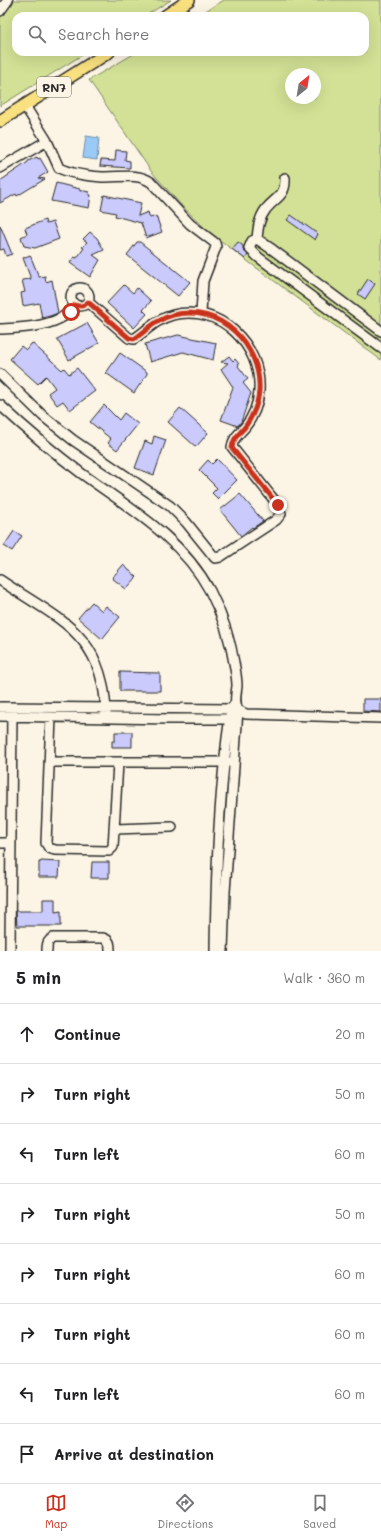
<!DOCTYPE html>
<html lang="en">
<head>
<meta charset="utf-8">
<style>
	:root { --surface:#fff; --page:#f6f6f6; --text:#202124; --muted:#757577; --line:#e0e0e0; --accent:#c8321e }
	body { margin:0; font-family:Mali,sans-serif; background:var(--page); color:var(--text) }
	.compass { position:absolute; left:285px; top:68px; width:36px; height:36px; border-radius:50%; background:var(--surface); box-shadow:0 4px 16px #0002; rotate:30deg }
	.stop { position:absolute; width:12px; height:12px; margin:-9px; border:3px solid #c8321e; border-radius:50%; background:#fff }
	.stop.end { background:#c8321e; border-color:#fff; box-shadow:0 1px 4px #0008 }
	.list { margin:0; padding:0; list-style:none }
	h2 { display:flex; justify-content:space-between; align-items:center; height:52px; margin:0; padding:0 16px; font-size:17px }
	h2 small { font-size:13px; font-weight:400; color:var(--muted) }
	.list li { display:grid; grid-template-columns:26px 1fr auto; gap:12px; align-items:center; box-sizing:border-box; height:60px; padding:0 16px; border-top:1px solid var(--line) }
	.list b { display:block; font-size:15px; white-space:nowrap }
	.list em { font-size:13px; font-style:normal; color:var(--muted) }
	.icon { flex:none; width:22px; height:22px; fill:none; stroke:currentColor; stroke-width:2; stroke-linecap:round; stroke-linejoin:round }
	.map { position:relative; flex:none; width:381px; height:951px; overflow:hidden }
	.search { position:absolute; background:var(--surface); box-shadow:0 4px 16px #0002; left:12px; right:12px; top:12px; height:44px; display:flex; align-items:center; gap:10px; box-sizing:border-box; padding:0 14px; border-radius:12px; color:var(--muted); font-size:15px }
	.sheet { height:532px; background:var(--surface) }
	nav { display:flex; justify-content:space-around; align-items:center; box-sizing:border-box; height:56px; border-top:1px solid var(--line); background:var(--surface); font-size:11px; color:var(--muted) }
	nav a { display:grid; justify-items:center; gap:2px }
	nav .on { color:var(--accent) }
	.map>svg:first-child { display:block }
</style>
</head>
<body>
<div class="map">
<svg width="381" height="951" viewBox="0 0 381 951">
	<rect width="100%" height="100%" fill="#fcf5e5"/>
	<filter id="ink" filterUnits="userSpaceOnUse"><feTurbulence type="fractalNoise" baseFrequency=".025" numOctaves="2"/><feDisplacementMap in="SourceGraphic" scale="8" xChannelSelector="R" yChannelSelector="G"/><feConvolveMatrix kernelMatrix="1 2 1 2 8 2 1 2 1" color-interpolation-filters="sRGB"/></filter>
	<g filter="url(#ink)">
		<path fill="#d2e195" stroke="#7e8660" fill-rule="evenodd" d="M 0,0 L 171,0 L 145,16 L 16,16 L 16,52 L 87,52 L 0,106 Z
			M 224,0 L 381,0 L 381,360 L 250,263 L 208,231 L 181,205 L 151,171 L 89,80 L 137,52 L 365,52 L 365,16 L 197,16 ZM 291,74 L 315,74 L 315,98 L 291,98 Z"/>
		<path fill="#9acbf7" stroke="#6e8ba5" d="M 86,136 L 99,138 L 97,160 L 83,158 Z"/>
		<path fill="#cacafc" stroke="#2b2b2b" d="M 116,150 L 126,151 L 125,160 L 130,161 L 130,168 L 100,166 L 101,160 L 115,161 Z
			M 37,157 L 38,159 L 40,158 L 48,172 L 38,178 L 45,179 L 17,196 L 16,194 L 0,203 L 0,181 L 28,162 L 28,161 Z
			M 56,183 L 80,189 L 80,190 L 89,192 L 88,194 L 91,195 L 89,208 L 51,201 Z
			M 104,195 L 141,203 L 138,216 L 148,212 L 150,218 L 156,216 L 162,232 L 146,238 L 141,223 L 115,216 L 116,213 L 101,210 Z
			M 291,215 L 318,234 L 315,240 L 287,220 Z
			M 45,220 L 46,224 L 53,222 L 59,239 L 35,248 L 24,246 L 21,237 L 27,234 L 25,228 Z
			M 0,225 L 12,254 L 6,256 L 4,249 L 0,250 Z
			M 90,232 L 97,238 L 104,250 L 93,255 L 100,260 L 90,277 L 70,263 L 74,257 L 77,258 L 84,248 L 82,247 L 87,242 L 83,239 Z
			M 137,242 L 140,242 L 190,282 L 178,296 L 127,255 Z
			M 238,242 L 243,246 L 243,250 L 248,255 L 245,259 L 232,249 Z
			M 30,255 L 39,277 L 45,276 L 46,282 L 52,280 L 58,313 L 50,316 L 42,318 L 39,303 L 23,306 L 21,293 L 25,292 L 22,280 L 31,279 L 23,258 Z
			M 368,279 L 375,284 L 365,299 L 358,294 Z
			M 124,285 L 133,293 L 137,288 L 151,301 L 143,310 L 147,314 L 134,328 L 107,303 Z
			M 87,323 L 99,343 L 69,360 L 57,339 Z
			M 178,335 L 216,343 L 213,360 L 183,352 L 150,362 L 145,344 Z
			M 32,343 L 62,370 L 64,368 L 69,374 L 77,368 L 95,391 L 70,410 L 63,401 L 57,405 L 48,393 L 55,388 L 46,376 L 38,384 L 10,359 L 21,346 L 26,350 Z
			M 120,353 L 147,372 L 147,374 L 134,393 L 106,373 Z
			M 229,356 L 233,361 L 235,359 L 239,364 L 238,366 L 248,379 L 243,383 L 251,393 L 241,422 L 238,426 L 221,420 L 233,387 L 221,369 L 228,363 L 221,362 Z
			M 104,405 L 119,420 L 124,413 L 138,424 L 117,450 L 108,443 L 111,439 L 90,422 Z
			M 180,408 L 208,433 L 196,447 L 168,422 Z
			M 154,436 L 166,440 L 154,475 L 135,468 L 145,441 L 152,444 Z
			M 217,459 L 237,480 L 218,499 L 212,493 L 217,488 L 199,470 L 208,460 L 212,464 Z
			M 240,494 L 263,521 L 253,528 L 252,527 L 241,536 L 220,510 Z
			M 14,531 L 22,536 L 12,551 L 4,546 Z
			M 123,565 L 137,577 L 126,589 L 112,578 Z
			M 92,602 L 102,611 L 106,606 L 120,617 L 102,639 L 78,618 Z
			M 120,672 L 160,673 L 160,691 L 120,691 Z
			M 363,699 L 381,699 L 381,712 L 363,711 Z
			M 115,732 L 132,732 L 132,747 L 112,747 L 112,741 L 115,741 Z
			M 41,861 L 60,862 L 59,877 L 39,877 L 39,862 L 41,862 Z
			M 92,862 L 109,862 L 109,878 L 91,878 Z
			M 43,899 L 55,899 L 55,912 L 61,911 L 61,926 L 17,926 L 16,911 L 43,911 Z"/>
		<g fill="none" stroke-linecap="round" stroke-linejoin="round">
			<defs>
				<path id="minor" d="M 0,11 L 8,0
					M 25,106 L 47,141 L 59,168 C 71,174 89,176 102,177 C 119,178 136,172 151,182 L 190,224 L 215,243 L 216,247 L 203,281 L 201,313
					M 0,168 L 47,141
					M 257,239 C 258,228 259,218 266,209 C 276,197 286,196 285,178
					M71 297a9 9 0 1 1 18 0a9 9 0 1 1-18 0Z
					M 0,329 C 23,328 62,327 75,305
					M 381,331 L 273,250 L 257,239 L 252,241 L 249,248 L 258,257 L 381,348
					M 0,374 L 43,416 L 73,440 L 170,506 L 186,522 L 215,558 L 220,557 L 276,520 L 281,514 L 278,505 L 232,447 C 233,438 239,434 245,427 C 253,417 258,405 259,391 C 262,345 219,303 173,315 C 157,319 147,330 134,339 L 129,338 L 88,302
					M 0,405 C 26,429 53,452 81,473 C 129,508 181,537 210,591 C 222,614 231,642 235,668 C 236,674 237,680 237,686 C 236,695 234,702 238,710 L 225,892 L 223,951
					M 0,580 C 59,620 104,633 106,714
					M 0,707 L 231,709 L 238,710 L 246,714 L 381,718
					M 0,716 L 170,719 L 235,719
					M 51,717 L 46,843 L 49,848 L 55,850 L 109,851 L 113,847 L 118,763
					M 49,762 L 228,762
					M 115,829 L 172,827
					M 0,843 L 11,843
					M 10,951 L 12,711
					M 47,951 C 47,945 47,941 53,938 L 103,938 C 110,940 110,944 110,951
					M 215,951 C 216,870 219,789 231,709 L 234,705"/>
				<path id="major" d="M 165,16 L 189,0
					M 0,121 L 109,52"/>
			</defs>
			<use href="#minor" stroke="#2b2b2b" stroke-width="12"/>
			<use href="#major" stroke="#2b2b2b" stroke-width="14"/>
			<use href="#minor" stroke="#fcf5e5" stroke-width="9"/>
			<use href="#major" stroke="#fae180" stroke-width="11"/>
		</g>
	</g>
	<g fill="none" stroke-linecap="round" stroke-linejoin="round" filter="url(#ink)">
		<path stroke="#c8321e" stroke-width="5" d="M 71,312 L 75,305 C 81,307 84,306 88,302 L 129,338 L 134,339 C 147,330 157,319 173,315 C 219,303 262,345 259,391 C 258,405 253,416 245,427 C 239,434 233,438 232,448 L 278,505"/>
	</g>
	<g text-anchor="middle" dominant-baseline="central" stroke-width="3" stroke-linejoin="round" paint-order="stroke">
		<rect fill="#fcf5e5" stroke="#6a6863" stroke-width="1" x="37" y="77" width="34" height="20" rx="3"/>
		<g font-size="12" font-weight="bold" fill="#2b2b2b">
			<text x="54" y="87">RN7</text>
		</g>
	</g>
</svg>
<svg class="compass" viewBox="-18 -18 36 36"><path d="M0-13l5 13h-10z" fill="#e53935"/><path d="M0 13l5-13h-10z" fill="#757577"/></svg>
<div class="stop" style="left:71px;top:312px"></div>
<div class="stop end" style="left:278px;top:505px"></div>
<div class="search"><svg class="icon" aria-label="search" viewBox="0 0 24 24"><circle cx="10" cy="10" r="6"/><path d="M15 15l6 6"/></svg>Search here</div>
</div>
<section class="sheet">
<h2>5 min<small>Walk · 360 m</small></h2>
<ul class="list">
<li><svg class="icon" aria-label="ahead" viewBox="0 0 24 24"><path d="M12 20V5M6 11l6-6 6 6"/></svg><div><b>Continue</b></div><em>20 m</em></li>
<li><svg class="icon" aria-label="right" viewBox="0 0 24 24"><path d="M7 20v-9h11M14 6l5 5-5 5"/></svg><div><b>Turn right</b></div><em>50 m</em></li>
<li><svg class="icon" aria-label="left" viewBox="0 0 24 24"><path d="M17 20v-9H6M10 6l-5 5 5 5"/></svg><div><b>Turn left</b></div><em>60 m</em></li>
<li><svg class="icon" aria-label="right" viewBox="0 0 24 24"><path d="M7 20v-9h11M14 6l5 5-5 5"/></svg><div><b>Turn right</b></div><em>50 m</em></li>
<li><svg class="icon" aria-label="right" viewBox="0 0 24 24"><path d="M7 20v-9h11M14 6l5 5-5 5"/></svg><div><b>Turn right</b></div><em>60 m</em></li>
<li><svg class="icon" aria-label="right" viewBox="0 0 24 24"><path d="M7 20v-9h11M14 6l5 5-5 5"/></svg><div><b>Turn right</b></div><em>60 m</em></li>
<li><svg class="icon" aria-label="left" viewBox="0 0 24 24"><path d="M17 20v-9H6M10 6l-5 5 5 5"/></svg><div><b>Turn left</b></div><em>60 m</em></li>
<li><svg class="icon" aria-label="arrive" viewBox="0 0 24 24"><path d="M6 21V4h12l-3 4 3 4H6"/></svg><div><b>Arrive at destination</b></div></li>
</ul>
</section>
<nav>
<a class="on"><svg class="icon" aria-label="map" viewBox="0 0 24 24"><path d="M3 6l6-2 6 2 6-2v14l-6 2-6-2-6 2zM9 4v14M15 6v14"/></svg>Map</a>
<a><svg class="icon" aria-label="directions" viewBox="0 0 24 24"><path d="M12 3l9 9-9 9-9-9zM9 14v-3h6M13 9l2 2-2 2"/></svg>Directions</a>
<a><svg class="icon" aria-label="saved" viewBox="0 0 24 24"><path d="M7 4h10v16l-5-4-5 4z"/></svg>Saved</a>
</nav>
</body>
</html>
